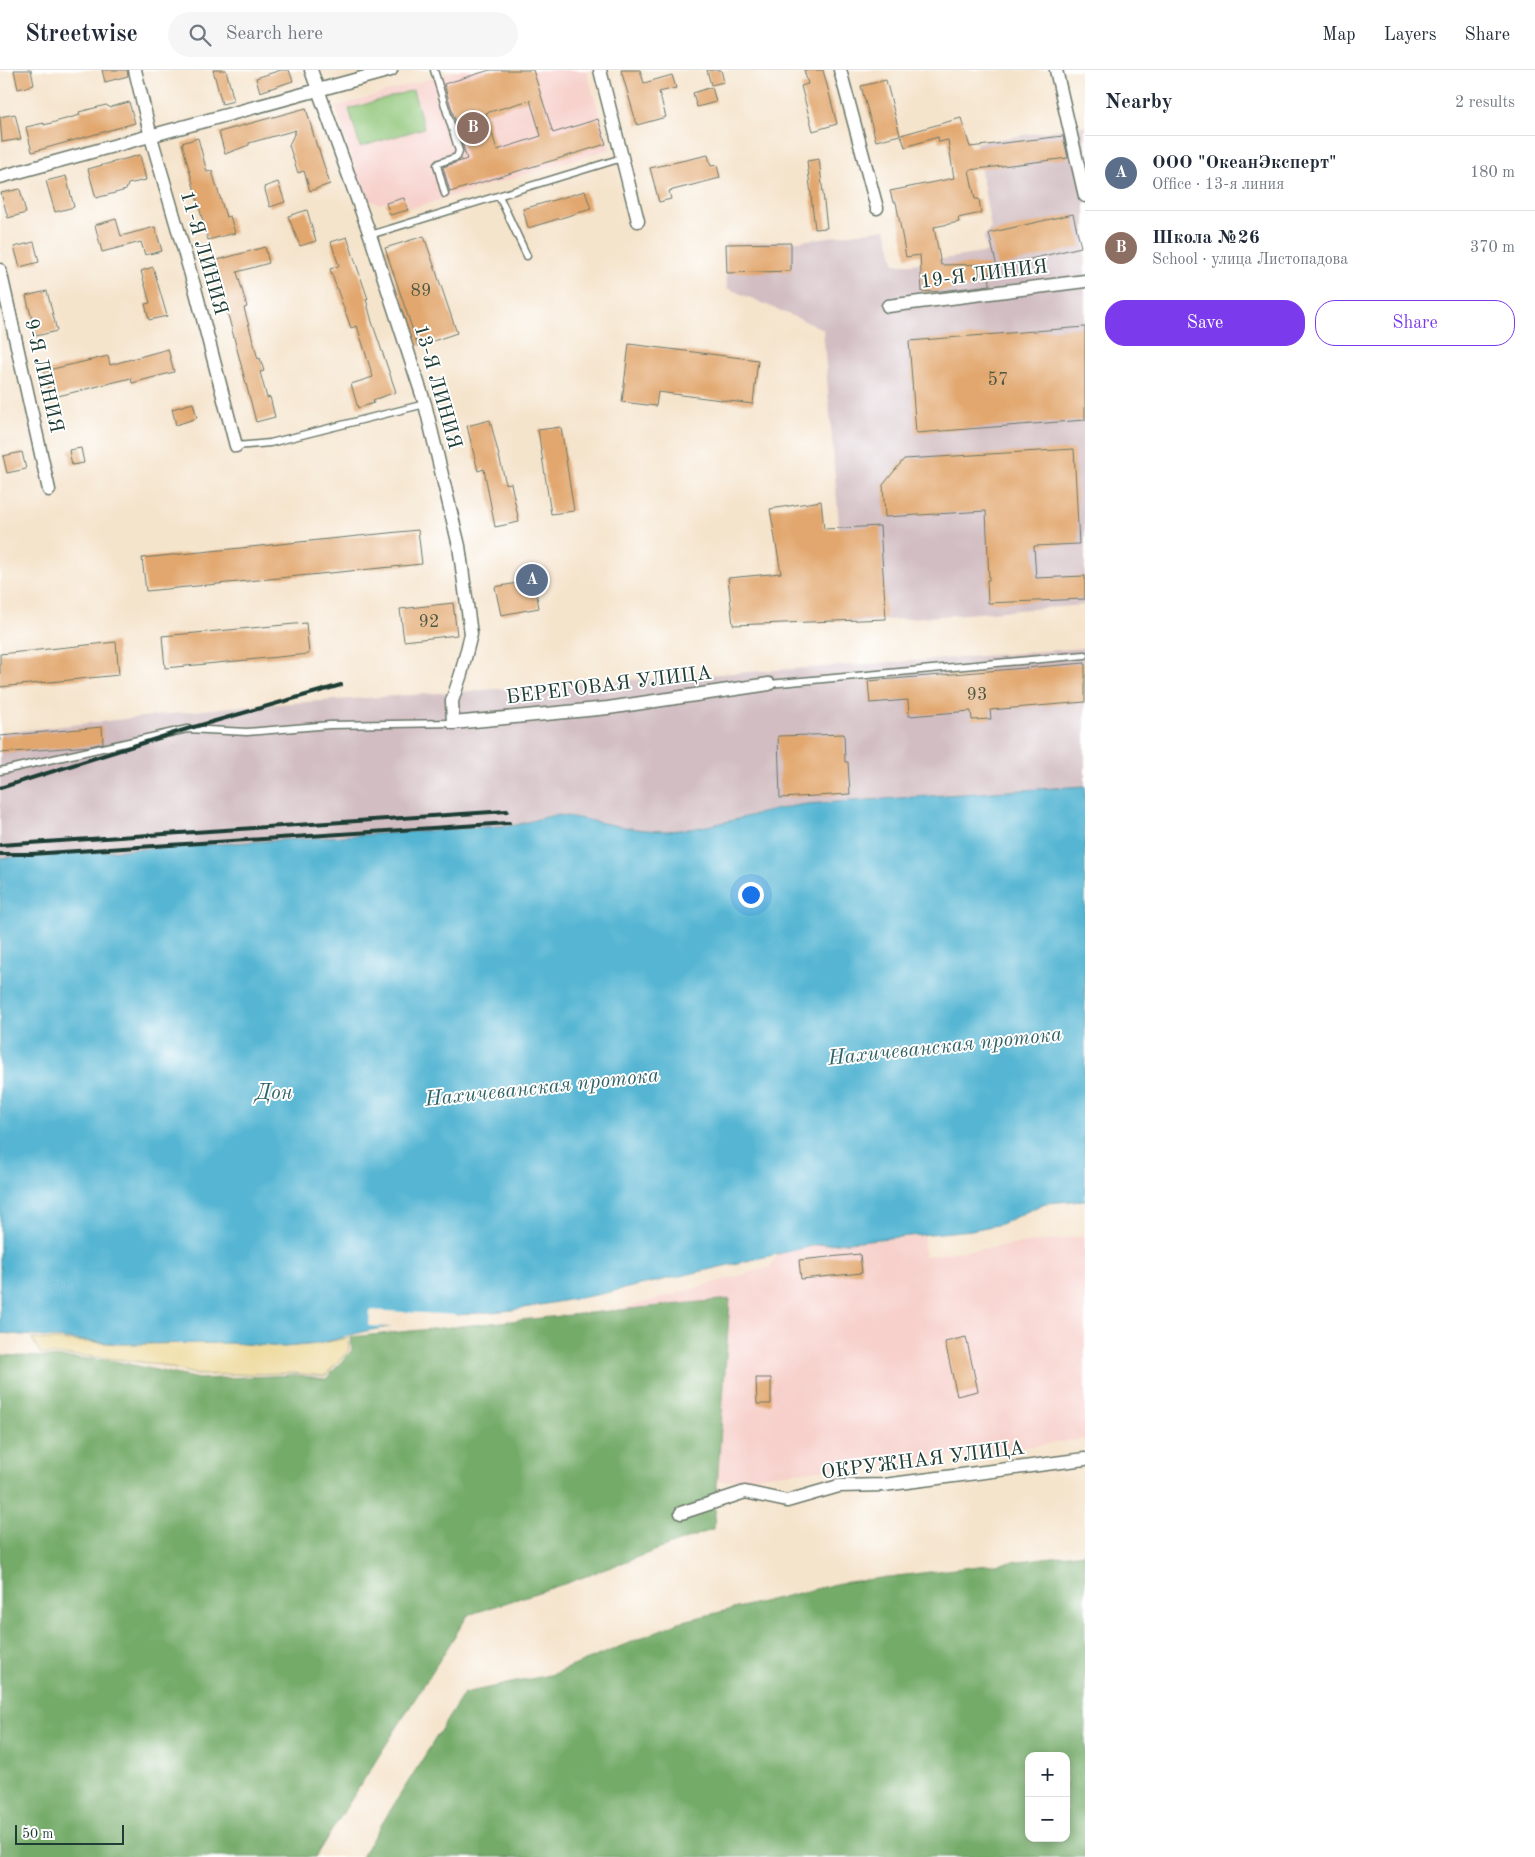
<!DOCTYPE html>
<html lang="en">
<head>
<meta charset="utf-8">
<style>
	:root { --surface:#fff; --page:#f6f6f7; --text:#1f2937; --muted:#747a83; --line:#e0e1e3; --accent:#7c3aed }
	body { margin:0; font-family:"Old Standard TT",serif; background:var(--page); color:var(--text) }
	.controls { position:absolute; right:15px; bottom:15px; display:grid; overflow:hidden; border-radius:10px; box-shadow:0 2px 8px #0003 }
	.controls button { width:45px; height:45px; display:grid; place-items:center; padding:0; border:0; border-bottom:1px solid var(--line); background:var(--surface); color:var(--text); font:25px sans-serif }
	.scale { position:absolute; left:15px; bottom:12px; width:109px; box-sizing:border-box; padding-left:5px; border:2px solid #1f3d34; border-top:0; font-size:14px; line-height:18px; white-space:nowrap; color:#1f3d34; -webkit-text-stroke:4px #fff; paint-order:stroke }
	.you { position:absolute; left:750px; top:824px; width:18px; height:18px; margin:-12px; border:4px solid #fff; border-radius:50%; background:#1a73e8; box-shadow:0 0 0 8px #1a73e833 }
	.badge { display:grid; place-items:center; width:32px; height:32px; border-radius:50%; background:var(--accent); color:#fff; font-size:16px; font-weight:700 }
	.pin { position:absolute; translate:-50% -50%; border:2px solid #fff; box-shadow:0 1px 5px #0006 }
	.list { margin:0; padding:0; list-style:none }
	h2 { display:flex; justify-content:space-between; align-items:center; height:65px; margin:0; padding:0 20px; font-size:21px }
	h2 small { font-size:16px; font-weight:400; color:var(--muted) }
	.list li { display:grid; grid-template-columns:32px 1fr auto; gap:15px; align-items:center; box-sizing:border-box; height:75px; padding:0 20px; border-top:1px solid var(--line) }
	.list b { display:block; font-size:19px; white-space:nowrap }
	.list p { margin:0; font-size:16px; white-space:nowrap; color:var(--muted) }
	.list em { font-size:16px; font-style:normal; color:var(--muted) }
	.actions { display:flex; gap:10px; padding:15px 20px }
	.actions a { flex:1; padding:11px 0; border:1px solid var(--accent); border-radius:20px; text-align:center; font-size:18px; color:var(--accent) }
	.actions .main { background:var(--accent); color:#fff }
	.icon { flex:none; width:28px; height:28px; fill:none; stroke:currentColor; stroke-width:2; stroke-linecap:round; stroke-linejoin:round }
	.map { position:relative; flex:none; width:1085px; height:1787px; overflow:hidden }
	header { display:flex; align-items:center; gap:30px; box-sizing:border-box; height:70px; padding:0 25px; background:var(--surface); border-bottom:1px solid var(--line) }
	header strong { font-size:24px }
	nav { display:flex; gap:28px; margin-inline-start:auto; font-size:18px }
	.search { width:350px; height:45px; background:var(--page); display:flex; align-items:center; gap:12px; box-sizing:border-box; padding:0 18px; border-radius:28px; color:var(--muted); font-size:19px }
	main { display:flex }
	aside { flex:1; background:var(--surface) }
	.map>svg:first-child { display:block }
</style>
</head>
<body>
<header>
<strong>Streetwise</strong>
<div class="search"><svg class="icon" aria-label="search" viewBox="0 0 24 24"><circle cx="10" cy="10" r="6"/><path d="M15 15l6 6"/></svg>Search here</div>
<nav><a>Map</a><a>Layers</a><a>Share</a></nav>
</header>
<main>
<div class="map">
<svg width="1085" height="1787" viewBox="0 0 1085 1787">
	<rect width="100%" height="100%" fill="#fff"/>
	<filter id="ink" filterUnits="userSpaceOnUse"><feTurbulence type="fractalNoise" baseFrequency=".02" numOctaves="2"/><feDisplacementMap in="SourceGraphic" scale="10" xChannelSelector="R" yChannelSelector="G"/><feConvolveMatrix kernelMatrix="1 2 1 2 8 2 1 2 1" color-interpolation-filters="sRGB"/></filter>
	<filter id="wash" filterUnits="userSpaceOnUse"><feTurbulence type="fractalNoise" baseFrequency=".0096" numOctaves="4" result="noise"/><feDisplacementMap in="SourceGraphic" scale="20" xChannelSelector="R" yChannelSelector="G"/><feGaussianBlur stdDeviation="1.12" result="paint"/><feColorMatrix in="noise" values="0 0 0 0 0 0 0 0 0 0 0 0 0 0 0 0 0 1.4 0 .05"/><feComposite in="paint" operator="in"/></filter>
	<g filter="url(#wash)">
		<rect width="100%" height="100%" fill="#f5e4cc"/>
		<path fill="#f7d0cb" d="M 459,0 L 586,0 L 610,79 L 409,139 L 405,127 L 379,134 L 363,127 L 336,37 Z
			M 924,1166 L 924,1186 L 1085,1166 L 1085,1369 L 893,1394 L 783,1403 L 489,1442 L 477,1280 L 770,1197 L 777,1183 L 817,1175 Z"/>
		<path fill="#d2bec2" d="M 1085,55 L 1085,535 L 847,553 L 823,259 L 727,218 L 725,173 L 800,171 L 886,159 L 895,194 L 912,194 L 987,182 L 984,167 L 991,158 L 976,73 Z
			M 1085,578 L 1085,716 L 807,734 L 778,738 L 705,757 L 665,761 L 642,760 L 558,745 L 550,745 L 531,752 L 516,755 L 0,788 L 0,663 L 232,637 L 997,585 Z"/>
		<path fill="#90c679" stroke="#588256" d="M 413,20 L 424,58 L 360,77 L 349,39 Z"/>
		<path fill="#74ab69" stroke="#4a744e" fill-rule="evenodd" d="M 730,1229 L 714,1459 L 570,1512 L 468,1545 L 315,1787 L 0,1787 L 0,1285 L 109,1290 L 199,1309 L 295,1305 L 326,1309 L 352,1280 L 351,1267 Z
			M 1085,1483 L 1085,1787 L 361,1787 L 464,1623 L 554,1604 L 679,1552 L 840,1513 ZM 1029,1686 L 1066,1686 L 1066,1768 L 1029,1768 Z"/>
		<path fill="#eeda9e" stroke="#868c69" d="M 348,1268 L 349,1280 L 325,1306 L 293,1303 L 198,1305 L 157,1294 L 99,1287 L 41,1284 L 32,1269 L 122,1274 L 232,1273 L 284,1277 L 318,1274 Z"/>
		<path fill="#55b5d3" stroke="#3a7984" d="M 1085,716 L 1085,1130 L 1045,1133 L 1001,1154 L 972,1160 L 817,1175 L 601,1224 L 513,1240 L 457,1245 L 366,1261 L 318,1274 L 284,1277 L 232,1273 L 122,1274 L 0,1263 L 0,788 L 516,755 C 530,752 544,746 558,745 C 593,749 628,761 664,761 C 713,760 759,740 807,734 Z"/>
		<path fill="#f5e4cc" d="M 370,1240 L 457,1245 L 457,1248 L 404,1258 L 369,1256 Z"/>
		<g id="blocks">
			<path fill="#e2a76e" fill-rule="evenodd" d="M 14,0 L 31,0 L 34,15 L 18,19 Z
				M 102,0 L 127,0 L 128,6 L 105,12 Z
				M 213,0 L 226,0 L 234,31 L 222,34 Z
				M 281,0 L 289,0 L 293,11 L 260,22 L 256,8 Z
				M 490,0 L 533,0 L 553,63 L 598,49 L 606,74 L 450,122 L 443,97 L 467,89 L 444,14 ZM 530,30 L 541,66 L 497,80 L 486,43 Z
				M 621,0 L 640,0 L 644,13 L 672,5 L 676,18 L 659,22 L 666,47 L 637,55 Z
				M 707,0 L 721,0 L 724,12 L 711,15 Z
				M 804,0 L 823,0 L 837,54 L 813,61 L 801,16 L 808,14 Z
				M 886,10 L 900,65 L 876,71 L 861,16 Z
				M 712,17 L 716,32 L 697,37 L 693,23 Z
				M 129,32 L 135,53 L 32,82 L 26,57 L 44,53 L 44,55 L 80,45 L 79,42 L 106,35 L 111,38 L 111,37 Z
				M 306,38 L 317,77 L 318,77 L 330,114 L 310,121 L 304,101 L 298,103 L 289,75 L 296,60 L 249,73 L 249,75 L 225,84 L 219,62 Z
				M 15,44 L 21,69 L 2,72 L 0,47 Z
				M 961,48 L 970,77 L 1063,66 L 1068,88 L 969,100 L 975,129 L 979,129 L 981,143 L 958,148 L 959,152 L 934,157 L 941,195 L 989,194 L 990,215 L 941,221 L 922,222 L 920,185 L 906,187 L 896,132 L 893,132 L 890,121 L 954,108 L 948,70 L 939,72 L 938,67 L 905,77 L 901,65 Z
				M 198,68 L 207,102 L 212,101 L 226,147 L 230,146 L 235,163 L 208,170 L 182,73 Z
				M 140,85 L 146,110 L 128,114 L 126,120 L 96,128 L 88,99 Z
				M 708,85 L 711,96 L 717,95 L 720,108 L 669,121 L 671,129 L 659,132 L 650,98 Z
				M 819,89 L 827,158 L 815,159 L 807,91 Z
				M 66,106 L 74,137 L 55,142 L 46,111 Z
				M 278,112 L 285,132 L 270,137 L 264,117 Z
				M 20,119 L 26,143 L 8,148 L 1,123 Z
				M 585,121 L 591,139 L 528,158 L 523,139 Z
				M 404,128 L 408,140 L 390,145 L 386,133 Z
				M 307,140 L 316,171 L 300,176 L 288,146 Z
				M 1073,144 L 1081,177 L 997,197 L 989,163 Z
				M 116,149 L 121,166 L 155,157 L 162,181 L 145,185 L 141,172 L 102,182 L 95,155 Z
				M 424,166 L 457,263 L 418,276 L 385,178 Z
				M 347,167 L 368,229 L 366,229 L 372,252 L 396,322 L 373,330 L 374,333 L 358,338 L 351,314 L 373,307 L 357,256 L 351,258 L 330,199 L 339,196 L 331,172 Z
				M 34,172 L 39,192 L 20,197 L 14,177 Z
				M 791,173 L 791,201 L 727,203 L 726,174 Z
				M 265,177 L 269,193 L 237,202 L 247,237 L 244,238 L 258,289 L 260,288 L 264,301 L 260,302 L 267,328 L 270,327 L 275,347 L 256,352 L 214,191 Z
				M 153,197 L 167,246 L 149,250 L 145,234 L 150,233 L 141,201 Z
				M 47,221 L 57,261 L 36,266 L 26,226 Z
				M 1085,257 L 1085,350 L 916,363 L 909,271 Z
				M 629,274 L 758,290 L 753,334 L 658,322 L 656,336 L 622,332 Z
				M 168,279 L 174,302 L 132,313 L 131,308 L 50,328 L 44,301 L 108,286 L 110,295 Z
				M 193,333 L 197,348 L 176,355 L 172,339 Z
				M 490,350 L 506,414 L 511,413 L 519,452 L 495,457 L 484,399 L 478,401 L 467,356 Z
				M 561,357 L 574,441 L 551,444 L 538,360 Z
				M 81,378 L 84,393 L 72,395 L 69,380 Z
				M 1074,379 L 1079,474 L 1034,476 L 1036,508 L 1085,506 L 1085,529 L 988,533 L 987,510 L 989,510 L 986,441 L 885,447 L 883,415 L 904,389 Z
				M 22,382 L 26,399 L 7,403 L 3,386 Z
				M 821,431 L 824,459 L 880,456 L 886,549 L 733,555 L 728,508 L 781,503 L 770,439 Z
				M 418,460 L 422,494 L 146,521 L 142,488 Z
				M 534,510 L 539,538 L 501,545 L 495,517 Z
				M 453,533 L 457,565 L 404,571 L 400,539 Z
				M 306,553 L 309,584 L 165,598 L 162,566 Z
				M 116,572 L 119,605 L 0,617 L 0,584 Z
				M 1085,593 L 1085,632 L 990,640 L 991,649 L 972,650 L 971,641 L 909,646 L 908,630 L 870,633 L 868,611 Z
				M 102,657 L 103,673 L 90,676 L 0,683 L 0,666 Z
				M 844,664 L 845,692 L 848,692 L 850,724 L 780,728 L 778,666 Z
				M 860,1184 L 862,1203 L 801,1209 L 799,1190 Z
				M 966,1267 L 978,1321 L 957,1326 L 945,1272 Z
				M 756,1308 L 771,1308 L 771,1334 L 757,1334 Z"/>
		</g>
	</g>
	<g filter="url(#ink)">
		<use href="#blocks" fill-opacity="0" stroke="#6a7769" stroke-width="1"/>
		<g fill="none" stroke-linecap="round" stroke-linejoin="round">
			<defs>
				<path id="lane" d="M 434,0 L 459,81 L 457,87 L 439,93 L 437,95 L 445,124
					M 499,126 L 527,186
					M 370,165 L 622,88
					M 236,376 L 270,373 L 425,334
					M 769,614 L 1085,585
					M 0,701 L 187,659 L 247,662 L 330,655 L 453,653"/>
				<path id="street" d="M 135,0 L 151,67 L 196,222 L 236,376
					M 311,0 L 370,165 L 425,334 L 459,476 L 471,564 L 461,604 L 452,631 L 453,653 L 608,638 L 769,614
					M 600,0 L 638,151
					M 840,0 L 877,138
					M 1056,0 L 1085,126
					M 0,107 L 391,0
					M 0,200 L 49,420
					M 888,236 L 1085,211
					M 681,1443 L 745,1422 L 787,1431 L 839,1416 L 884,1415 L 1085,1389"/>
			</defs>
			<use href="#lane" stroke="#6a7769" stroke-width="9"/>
			<use href="#street" stroke="#6a7769" stroke-width="15"/>
			<use href="#lane" stroke="#fff" stroke-width="6"/>
			<use href="#street" stroke="#fff" stroke-width="12"/>
			<path stroke="#1f3d34" stroke-width="4" d="M 0,718 L 187,659 L 341,615
				M 0,775 L 507,741
				M 0,784 L 31,784 L 509,753"/>
		</g>
	</g>
	<g text-anchor="middle" dominant-baseline="central" stroke-width="4" stroke-linejoin="round" paint-order="stroke">
		<g font-size="18" fill="#505842">
			<text x="421" y="221">89</text>
			<text x="998" y="310">57</text>
			<text x="429" y="552">92</text>
			<text x="977" y="625">93</text>
		</g>
		<g font-size="20" fill="#1f3d34" stroke="#fff">
			<text transform="translate(203 183) rotate(74)">11-Я ЛИНИЯ</text>
			<text transform="translate(984 205) rotate(-7)">19-Я ЛИНИЯ</text>
			<text transform="translate(43 306) rotate(77)">9-Я ЛИНИЯ</text>
			<text transform="translate(437 317) rotate(74)">13-Я ЛИНИЯ</text>
			<text transform="translate(609 616) rotate(-7)">БЕРЕГОВАЯ УЛИЦА</text>
			<text transform="translate(923 1391) rotate(-7)">ОКРУЖНАЯ УЛИЦА</text>
		</g>
		<g font-size="21" font-style="italic" fill="#2f6164" stroke="#fff">
			<text transform="translate(945 977) rotate(-6)">Нахичеванская протока</text>
			<text transform="translate(542 1018) rotate(-6)">Нахичеванская протока</text>
			<text x="274" y="1023">Дон</text>
		</g>
	</g>
</svg>
<div class="controls">
<button>+</button>
<button>−</button>
</div>
<div class="scale">50 m</div>
<div class="you"></div>
<div class="pin badge" style="left:532px;top:510px;background:#5c6f8a">A</div>
<div class="pin badge" style="left:473px;top:58px;background:#8d6e63">B</div>
</div>
<aside>
<h2>Nearby<small>2 results</small></h2>
<ul class="list">
<li><span class="badge" style="background:#5c6f8a">A</span><div><b>ООО &quot;ОкеанЭксперт&quot;</b><p>Office · 13-я линия</p></div><em>180 m</em></li>
<li><span class="badge" style="background:#8d6e63">B</span><div><b>Школа №26</b><p>School · улица Листопадова</p></div><em>370 m</em></li>
</ul>
<div class="actions"><a class="main">Save</a><a>Share</a></div>
</aside>
</main>
</body>
</html>
